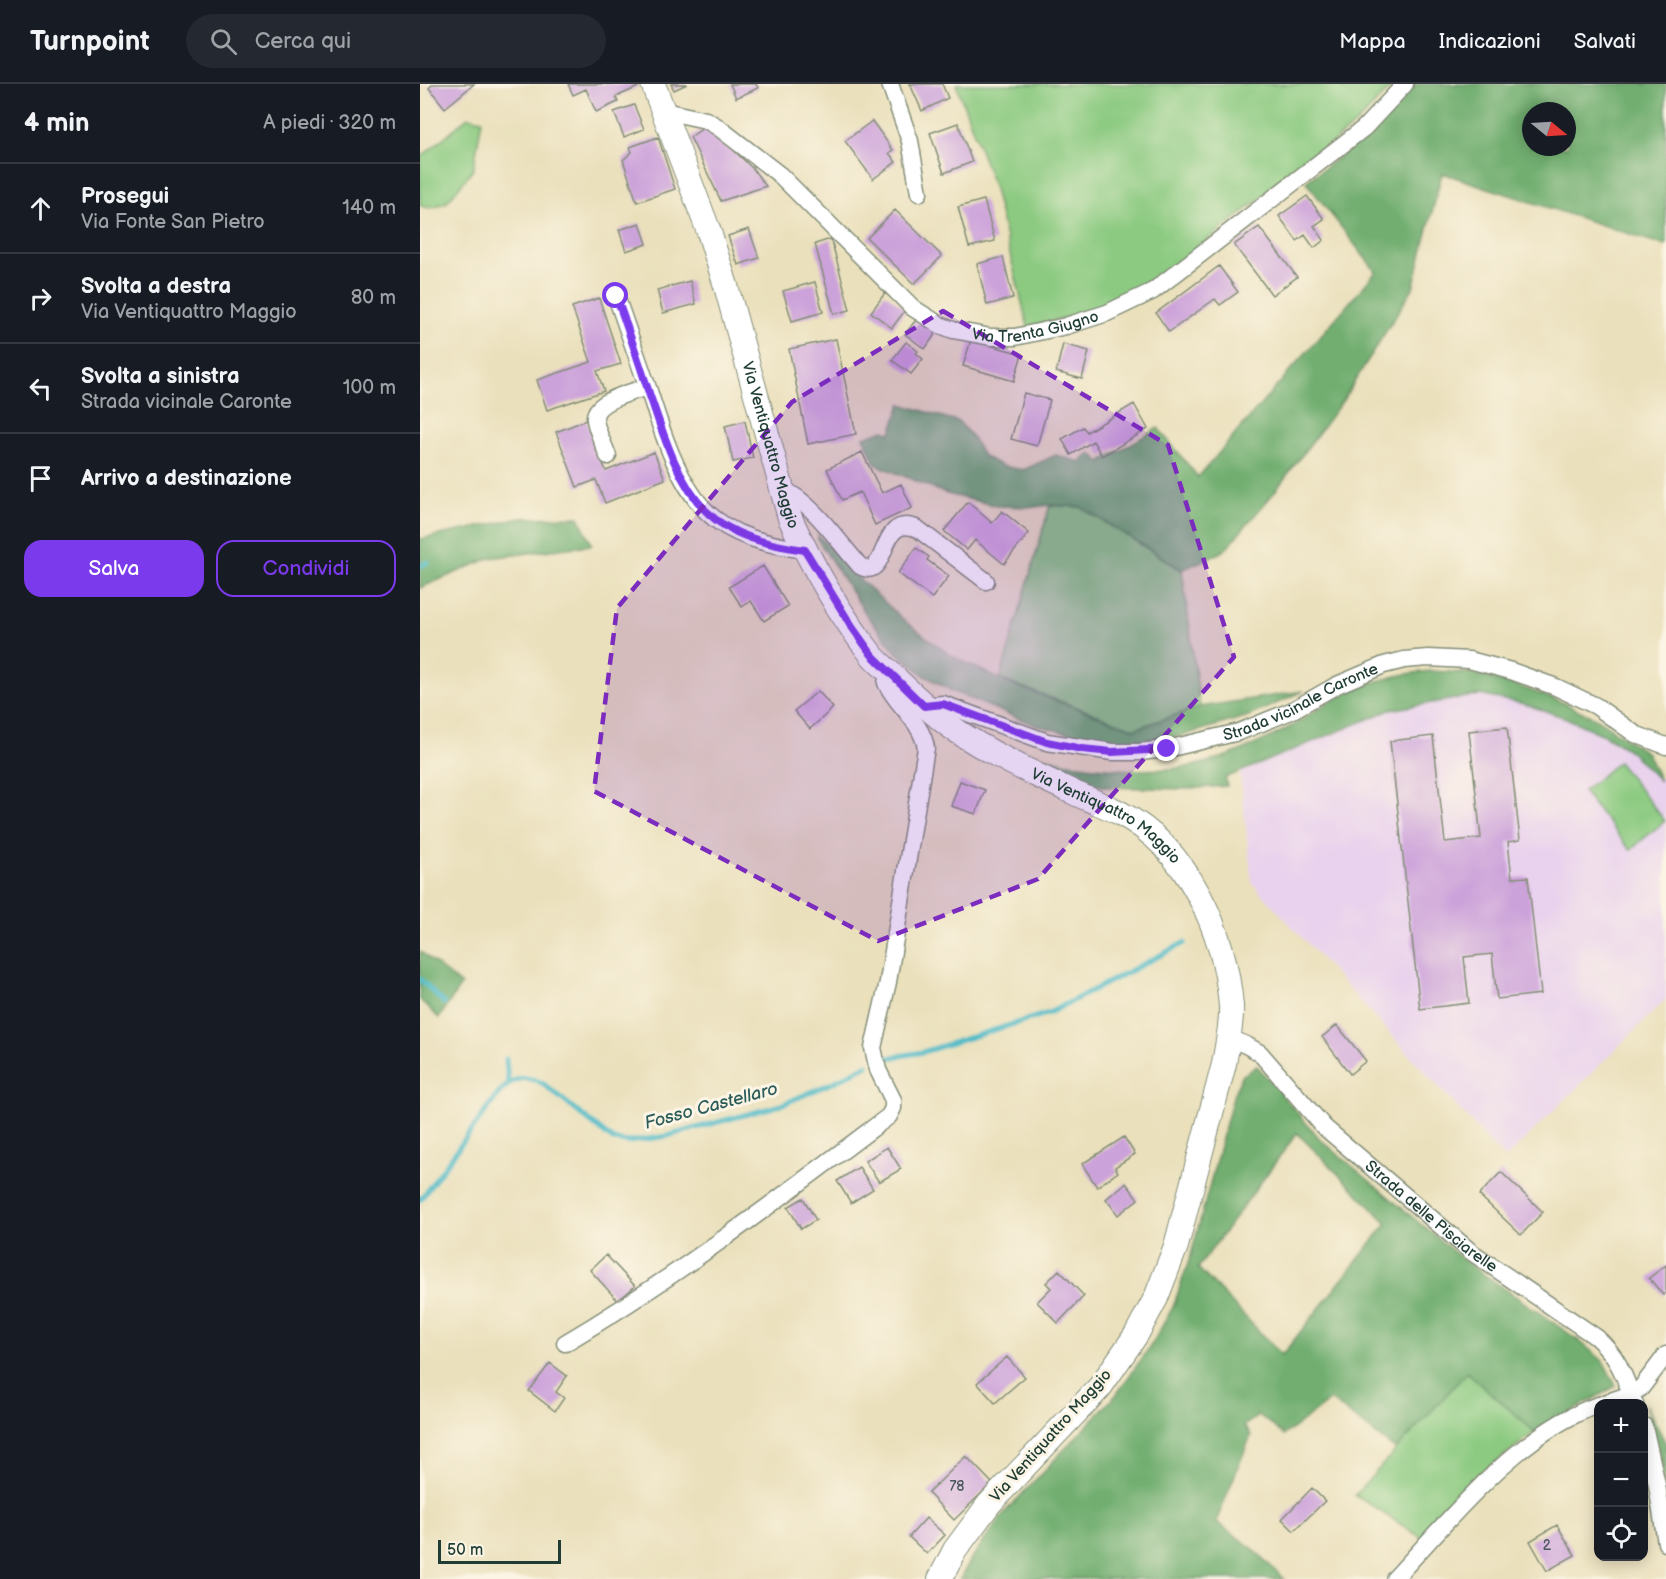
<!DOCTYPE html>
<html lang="it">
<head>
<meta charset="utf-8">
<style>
	:root { --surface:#171b24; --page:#242831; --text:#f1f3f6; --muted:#9ea1a6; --line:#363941; --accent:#7c3aed }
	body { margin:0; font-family:"Balsamiq Sans",sans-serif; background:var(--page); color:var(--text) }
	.controls { position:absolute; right:18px; bottom:18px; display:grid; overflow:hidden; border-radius:12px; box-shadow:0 3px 15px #0003 }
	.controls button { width:54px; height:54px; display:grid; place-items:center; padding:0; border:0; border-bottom:2px solid var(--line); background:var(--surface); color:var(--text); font:30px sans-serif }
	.compass { position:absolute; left:1102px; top:18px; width:54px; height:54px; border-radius:50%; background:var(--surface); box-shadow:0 3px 15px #0003; rotate:108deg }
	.scale { position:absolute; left:18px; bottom:15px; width:123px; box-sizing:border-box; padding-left:6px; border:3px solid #1f3d34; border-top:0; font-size:16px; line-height:21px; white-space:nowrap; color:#1f3d34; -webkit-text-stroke:4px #fcf5e5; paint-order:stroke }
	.stop { position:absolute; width:18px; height:18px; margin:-14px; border:4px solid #7c3aed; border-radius:50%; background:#fff }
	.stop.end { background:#7c3aed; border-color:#fff; box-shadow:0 2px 6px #0008 }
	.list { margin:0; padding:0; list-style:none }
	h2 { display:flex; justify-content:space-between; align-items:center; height:78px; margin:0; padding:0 24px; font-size:26px }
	h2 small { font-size:20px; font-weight:400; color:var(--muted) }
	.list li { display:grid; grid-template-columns:39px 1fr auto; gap:18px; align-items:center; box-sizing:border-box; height:90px; padding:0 24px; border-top:2px solid var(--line) }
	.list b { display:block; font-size:22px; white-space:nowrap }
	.list p { margin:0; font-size:20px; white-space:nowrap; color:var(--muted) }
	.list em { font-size:20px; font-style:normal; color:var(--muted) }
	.actions { display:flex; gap:12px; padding:18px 24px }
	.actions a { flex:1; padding:14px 0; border:2px solid var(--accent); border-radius:18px; text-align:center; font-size:21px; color:var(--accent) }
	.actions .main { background:var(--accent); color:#fff }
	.icon { flex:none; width:33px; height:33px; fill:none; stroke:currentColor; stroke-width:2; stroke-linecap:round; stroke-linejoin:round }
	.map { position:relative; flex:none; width:1246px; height:1495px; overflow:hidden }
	header { display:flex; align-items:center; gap:36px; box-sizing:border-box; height:84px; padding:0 30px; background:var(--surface); border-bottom:2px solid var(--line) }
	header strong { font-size:28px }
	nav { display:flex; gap:33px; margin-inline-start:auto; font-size:21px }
	.search { width:420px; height:54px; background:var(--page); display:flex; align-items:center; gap:15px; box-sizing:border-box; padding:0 21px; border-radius:33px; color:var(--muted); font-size:22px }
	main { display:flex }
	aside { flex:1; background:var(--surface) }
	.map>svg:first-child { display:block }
</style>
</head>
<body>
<header>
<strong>Turnpoint</strong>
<div class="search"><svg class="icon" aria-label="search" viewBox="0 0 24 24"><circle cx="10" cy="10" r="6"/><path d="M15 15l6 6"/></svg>Cerca qui</div>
<nav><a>Mappa</a><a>Indicazioni</a><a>Salvati</a></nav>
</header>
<main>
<aside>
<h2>4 min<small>A piedi · 320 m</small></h2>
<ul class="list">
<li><svg class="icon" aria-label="ahead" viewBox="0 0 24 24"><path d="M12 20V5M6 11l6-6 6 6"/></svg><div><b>Prosegui</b><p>Via Fonte San Pietro</p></div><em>140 m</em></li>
<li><svg class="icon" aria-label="right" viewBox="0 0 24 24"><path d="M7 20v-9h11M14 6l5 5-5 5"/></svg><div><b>Svolta a destra</b><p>Via Ventiquattro Maggio</p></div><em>80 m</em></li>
<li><svg class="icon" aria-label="left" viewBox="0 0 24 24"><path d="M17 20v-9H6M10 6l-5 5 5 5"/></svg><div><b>Svolta a sinistra</b><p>Strada vicinale Caronte</p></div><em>100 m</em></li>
<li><svg class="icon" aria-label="arrive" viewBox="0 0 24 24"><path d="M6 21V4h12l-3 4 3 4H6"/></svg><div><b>Arrivo a destinazione</b></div></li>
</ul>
<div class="actions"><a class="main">Salva</a><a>Condividi</a></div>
</aside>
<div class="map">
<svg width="1246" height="1495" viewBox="0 0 1246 1495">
	<rect width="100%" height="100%" fill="#fcf5e5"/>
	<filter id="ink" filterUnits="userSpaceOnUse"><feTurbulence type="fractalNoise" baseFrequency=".0167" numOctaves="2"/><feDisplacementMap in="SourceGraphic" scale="12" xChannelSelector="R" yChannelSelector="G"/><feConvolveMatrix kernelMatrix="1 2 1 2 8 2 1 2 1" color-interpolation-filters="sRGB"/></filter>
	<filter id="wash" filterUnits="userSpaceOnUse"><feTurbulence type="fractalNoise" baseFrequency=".008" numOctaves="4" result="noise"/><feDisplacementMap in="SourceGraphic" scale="24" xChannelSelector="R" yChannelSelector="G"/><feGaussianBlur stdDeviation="1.35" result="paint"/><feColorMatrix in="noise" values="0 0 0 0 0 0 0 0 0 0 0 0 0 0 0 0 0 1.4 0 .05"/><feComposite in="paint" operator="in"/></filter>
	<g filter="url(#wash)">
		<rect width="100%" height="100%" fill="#eae0bc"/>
		<path fill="#e9d2ed" d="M 1059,611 L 1104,620 L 1146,634 L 1184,651 L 1210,667 L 1239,696 L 1246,690 L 1246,915 L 1085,1075 L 832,799 L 820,689 L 970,626 Z"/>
		<path fill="#8cca81" stroke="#56845a" stroke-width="1.5" d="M 536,0 L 919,0 L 923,5 L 929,0 L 974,0 L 937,39 L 753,183 L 714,208 L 668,228 L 608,243 L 573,101 Z
			M 48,33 L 62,36 L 53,86 L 27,118 L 10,124 L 0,122 L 0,74 Z
			M 630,421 L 661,423 L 762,486 L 780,623 L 715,645 L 580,595 Z
			M 1198,678 L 1245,737 L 1210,766 L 1163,707 Z
			M 1047,1288 L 1115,1348 L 1061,1389 L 1002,1454 L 935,1411 Z"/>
		<path fill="#71ae6f" stroke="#487652" stroke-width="1.5" fill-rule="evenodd" d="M 996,0 L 1246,0 L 1246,162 L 1022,89 L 993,204 L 923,316 L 853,410 L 804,467 L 762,486 L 661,423 L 630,421 L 614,423 L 578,422 L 527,410 L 455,380 L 444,353 L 464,346 L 471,349 L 481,320 L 539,338 L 553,354 L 563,372 L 582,382 L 603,386 L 636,371 L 660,378 L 671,369 L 680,378 L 738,344 L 778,393 L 956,188 L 886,98 L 950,50 ZM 1111,27 L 1147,27 L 1147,63 L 1111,63 Z
			M 159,433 L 172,461 L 70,474 L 0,504 L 0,455 L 101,434 Z
			M 398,451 L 432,488 L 486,538 L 532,572 L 588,599 L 715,645 L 780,623 L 884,607 L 829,632 L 764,651 L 704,659 L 651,650 L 612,640 L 534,608 L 505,592 L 477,569 L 446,530 L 398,456 Z
			M 1010,587 L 1050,589 L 1092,600 L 1137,616 L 1177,635 L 1227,669 L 1240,697 L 1210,667 L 1184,651 L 1146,634 L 1104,620 L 1059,611 L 970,626 L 805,694 L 807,702 L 762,705 L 686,703 C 650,695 619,678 587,662 C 606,667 624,674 644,678 C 677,686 732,688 766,683 C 801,677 841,659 872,642 C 888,633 902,621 918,613 C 947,598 977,590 1010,587 Z
			M 0,867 L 41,901 L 19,934 L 0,916 Z
			M 837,982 L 900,1055 L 1046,1178 L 1157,1255 L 1183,1277 L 1196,1302 L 1115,1348 L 1047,1288 L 976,1366 L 911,1316 L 864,1351 L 839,1331 L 824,1342 L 831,1351 L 796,1438 L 831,1463 L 864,1495 L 540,1495 L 551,1475 L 585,1428 L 696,1311 L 732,1260 L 753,1223 L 771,1171 L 814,1009 L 822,992 ZM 877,1049 L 967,1139 L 862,1271 L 778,1184 Z
			M 1226,1320 L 1246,1360 L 1246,1409 L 1240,1373 Z"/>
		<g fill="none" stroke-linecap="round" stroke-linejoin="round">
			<path stroke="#4dbac7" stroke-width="5" d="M 0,482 L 8,478
				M 0,895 L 24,919
				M 468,974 L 503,968 L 629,929 L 764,859
				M 86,975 L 88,998
				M 0,1116 L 79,1009 C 93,994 103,990 122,999 L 193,1056 L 208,1058 L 247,1052 L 361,1021 L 414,998 L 447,981"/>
		</g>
		<g id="blocks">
			<path fill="#cca2da" d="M 13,0 L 54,0 L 25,24 L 9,4 Z
				M 148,0 L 217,0 L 218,3 L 196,13 L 198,18 L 176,28 L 166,5 L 153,11 Z
				M 251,0 L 267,0 L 254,6 Z
				M 310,0 L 336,0 L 338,4 L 316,14 Z
				M 490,0 L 522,0 L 528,14 L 502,27 Z
				M 214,21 L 224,45 L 204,53 L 194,28 Z
				M 452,37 L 473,66 L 469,69 L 476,78 L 453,95 L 425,57 Z
				M 538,39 L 552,78 L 524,89 L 510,49 Z
				M 288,41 L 333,85 L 346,102 L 301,117 L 270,53 Z
				M 238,53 L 255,105 L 217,118 L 203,76 L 212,68 L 210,63 Z
				M 887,112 L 904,135 L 894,142 L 904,156 L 894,164 L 885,151 L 877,157 L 859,132 Z
				M 564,116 L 575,157 L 549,163 L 538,123 Z
				M 475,126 L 522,172 L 494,200 L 447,154 Z
				M 220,139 L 227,160 L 206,167 L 199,146 Z
				M 839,143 L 877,193 L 852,211 L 814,161 Z
				M 329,145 L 339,174 L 318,181 L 308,152 Z
				M 411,155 L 430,226 L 414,230 L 395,160 Z
				M 583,173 L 593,214 L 567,221 L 557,180 Z
				M 799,182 L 818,208 L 800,221 L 795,215 L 749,248 L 736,229 Z
				M 270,197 L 276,220 L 243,229 L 237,206 Z
				M 395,198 L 403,228 L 372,237 L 363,207 Z
				M 465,209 L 486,225 L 472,244 L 451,228 Z
				M 179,214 L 201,280 L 177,287 L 184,307 L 127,326 L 117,296 L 171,278 L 152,223 Z
				M 499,232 L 516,249 L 505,265 L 485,250 Z
				M 416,255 L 436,350 L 388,360 L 369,265 Z
				M 551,256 L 602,270 L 594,297 L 543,282 Z
				M 486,258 L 498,267 L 496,269 L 503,275 L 491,290 L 472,276 Z
				M 643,260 L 669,267 L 662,295 L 636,288 Z
				M 604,309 L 630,316 L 617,362 L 591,355 Z
				M 714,320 L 728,345 L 682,372 L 673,357 L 651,371 L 642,355 L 663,343 L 667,348 Z
				M 166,336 L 186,387 L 234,368 L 245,395 L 185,419 L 176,396 L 157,403 L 136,348 Z
				M 325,337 L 333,374 L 313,378 L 305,342 Z
				M 442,368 L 462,409 L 481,400 L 492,424 L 455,441 L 440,408 L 422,416 L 407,385 Z
				M 548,418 L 572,439 L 582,427 L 609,449 L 584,480 L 555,456 L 547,466 L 524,447 Z
				M 496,464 L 509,473 L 507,476 L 529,492 L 512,514 L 478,489 Z
				M 343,482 L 368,522 L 344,537 L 331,517 L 322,523 L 309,503 Z
				M 398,607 L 413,624 L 390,645 L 374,627 Z
				M 1087,643 L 1100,756 L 1088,758 L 1092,794 L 1108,793 L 1121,910 L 1077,915 L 1072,870 L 1044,873 L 1049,919 L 1000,925 L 970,657 L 1013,652 L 1025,758 L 1061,754 L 1049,647 Z
				M 540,697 L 565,706 L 556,730 L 531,722 Z
				M 917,941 L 946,977 L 930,990 L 902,953 Z
				M 704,1053 L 715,1070 L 695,1083 L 698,1088 L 677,1103 L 662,1080 Z
				M 467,1063 L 481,1085 L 459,1098 L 445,1077 Z
				M 439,1083 L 453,1105 L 431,1119 L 417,1097 Z
				M 1081,1088 L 1123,1128 L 1101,1151 L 1059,1111 Z
				M 706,1099 L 718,1115 L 698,1131 L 686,1115 Z
				M 383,1114 L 396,1136 L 381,1145 L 368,1123 Z
				M 186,1171 L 215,1202 L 198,1217 L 170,1186 Z
				M 1246,1181 L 1246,1209 L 1243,1211 L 1229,1194 Z
				M 639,1186 L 664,1212 L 638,1239 L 617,1218 L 631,1204 L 626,1199 Z
				M 587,1273 L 605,1293 L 575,1319 L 557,1299 Z
				M 130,1279 L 147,1292 L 136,1308 L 144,1314 L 135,1327 L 109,1307 Z
				M 546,1372 L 572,1399 L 534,1436 L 508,1409 Z
				M 892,1404 L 905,1417 L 874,1447 L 862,1435 Z
				M 506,1434 L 525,1451 L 507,1470 L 489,1453 Z
				M 1137,1441 L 1155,1471 L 1127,1487 L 1110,1457 Z"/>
		</g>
	</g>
	<g filter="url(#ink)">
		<use href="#blocks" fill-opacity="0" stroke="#848e78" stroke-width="1.5"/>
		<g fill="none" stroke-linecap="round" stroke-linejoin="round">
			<defs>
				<g id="minor">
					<path d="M 470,0 L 490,57 L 499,109"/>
					<path id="s1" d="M 244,27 L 286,36 L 298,43 L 360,91 L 493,224 L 520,241 L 533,246 L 571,253 L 595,253 L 646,242 L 687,229 L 733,207 L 944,44 L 985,0"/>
					<path d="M 196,212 C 207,244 218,276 229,307 C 241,345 257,397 285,426 C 311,453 350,461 385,466"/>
					<path d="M 188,372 C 184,361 177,348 175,336 C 172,317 213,308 227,303"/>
					<path d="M 361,404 C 394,420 416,455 440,482 C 470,499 457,427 498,445 L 566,497"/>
					<path id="s2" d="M 504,622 L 523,620 L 627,658 L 692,668 L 719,668 L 747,665 L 819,648 L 871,627 L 917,601 L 964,581 L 984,576 L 1008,574 L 1049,576 L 1091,587 L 1136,603 L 1176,622 L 1215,650 L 1246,662"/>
					<path id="s3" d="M 809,954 L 826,961 L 840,969 L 904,1043 L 1050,1167 L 1176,1253 C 1199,1273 1204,1292 1215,1320"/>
					<path d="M 145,1259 C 258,1192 364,1111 469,1032 L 473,1024 L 473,1016 L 458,986 L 453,964 L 468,898 L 506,664 C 502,638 477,622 466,599 L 470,589"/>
					<path d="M 1182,1320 L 1211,1310 L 1221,1304 L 1246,1271"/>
					<path d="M 1224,1342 L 1237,1401 L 1246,1459"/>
					<path d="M 974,1495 C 1030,1435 1099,1348 1178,1321"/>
				</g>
				<g id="secondary">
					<path id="s4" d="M 233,0 L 289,148 L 306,202 L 370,434 C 390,478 420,531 451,570 C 457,578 466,584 473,592 C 492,610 510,627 531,643 C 570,670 616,691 659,711 C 672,717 687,722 700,729 C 768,764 805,848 811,922 C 812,941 807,961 804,980 L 756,1162 L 736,1214 L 716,1251 L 680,1303 L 569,1420 L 535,1466 L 520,1495"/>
				</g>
			</defs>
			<use href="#minor" stroke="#848e78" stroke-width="19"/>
			<use href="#secondary" stroke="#848e78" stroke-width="26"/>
			<use href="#minor" stroke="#fff" stroke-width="16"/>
			<use href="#secondary" stroke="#fff" stroke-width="24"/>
		</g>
	</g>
	<g fill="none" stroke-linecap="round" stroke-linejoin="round" filter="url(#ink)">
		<path stroke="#7c3aed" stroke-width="8" d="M 196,212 C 208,245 219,278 230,312 C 243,349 257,397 285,426 C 311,453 350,461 385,466 L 432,543 L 452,571 L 504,622 L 523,620 L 627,658 L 662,665 L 692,668 L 747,665"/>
	</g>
	<path fill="#7b2cbf" fill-opacity="0.2" stroke="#7b2cbf" stroke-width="4.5" stroke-dasharray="12 8" stroke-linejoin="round" d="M 523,227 L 748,361 L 814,573 L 618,795 L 458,857 L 174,707 L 197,524 L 372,318 Z"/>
	<g text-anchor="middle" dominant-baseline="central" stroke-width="6" stroke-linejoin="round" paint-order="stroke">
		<g font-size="14" fill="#4a565e">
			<text x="537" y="1402">78</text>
			<text x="1127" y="1461">2</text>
		</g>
		<g font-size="16" fill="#1f3d34" stroke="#fcf5e5">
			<text stroke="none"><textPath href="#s1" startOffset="453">Via Trenta Giugno</textPath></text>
			<text stroke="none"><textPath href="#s4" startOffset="380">Via Ventiquattro Maggio</textPath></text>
			<text stroke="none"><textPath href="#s2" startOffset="393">Strada vicinale Caronte</textPath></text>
			<text stroke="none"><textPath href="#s4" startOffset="902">Via Ventiquattro Maggio</textPath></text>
			<text stroke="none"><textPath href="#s3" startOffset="272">Strada delle Pisciarelle</textPath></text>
			<text transform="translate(631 1352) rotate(-48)">Via Ventiquattro Maggio</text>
		</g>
		<g font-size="18" font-style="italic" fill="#2a5c59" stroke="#fcf5e5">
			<text transform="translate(291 1022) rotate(-15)">Fosso Castellaro</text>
		</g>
	</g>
</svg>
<div class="controls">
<button>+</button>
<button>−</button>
<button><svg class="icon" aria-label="locate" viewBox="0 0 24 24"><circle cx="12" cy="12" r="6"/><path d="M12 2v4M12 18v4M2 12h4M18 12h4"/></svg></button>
</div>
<svg class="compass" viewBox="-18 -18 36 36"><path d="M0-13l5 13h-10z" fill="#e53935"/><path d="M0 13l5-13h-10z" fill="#9ea1a6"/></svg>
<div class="scale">50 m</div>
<div class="stop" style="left:196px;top:212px"></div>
<div class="stop end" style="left:747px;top:665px"></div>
</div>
</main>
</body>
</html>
